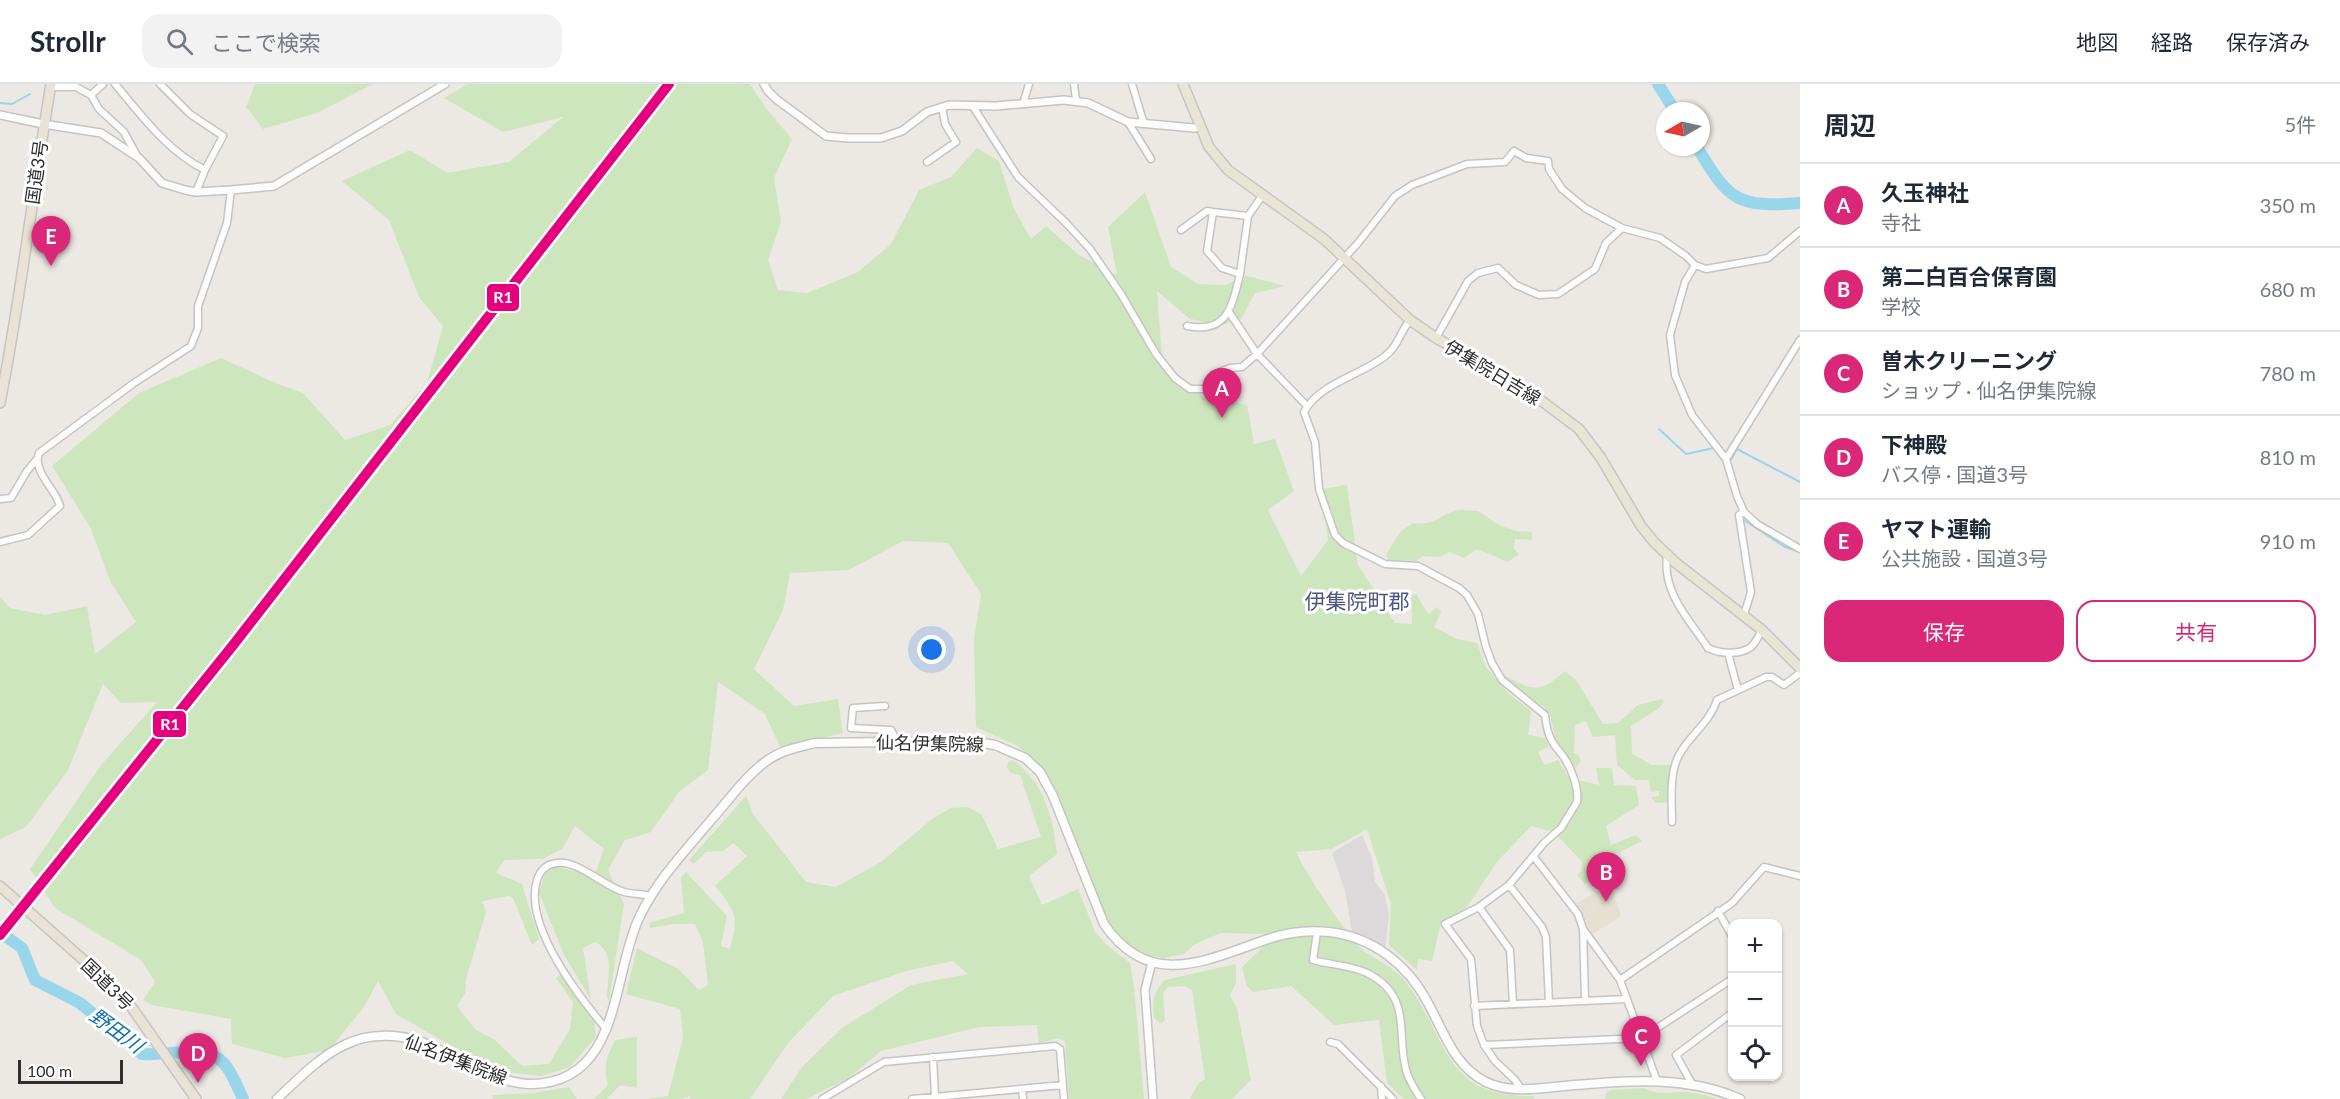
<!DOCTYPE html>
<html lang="ja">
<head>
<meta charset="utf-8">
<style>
	:root { --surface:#fff; --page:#f2f2f3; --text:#1f2937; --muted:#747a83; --line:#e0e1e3; --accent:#db2777 }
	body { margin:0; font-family:Lato,"Noto Sans JP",sans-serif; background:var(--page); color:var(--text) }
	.controls { position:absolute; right:18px; bottom:18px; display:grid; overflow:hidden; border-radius:12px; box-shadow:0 2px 4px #0004 }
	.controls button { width:54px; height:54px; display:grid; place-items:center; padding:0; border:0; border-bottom:2px solid var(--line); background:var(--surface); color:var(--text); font:30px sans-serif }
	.compass { position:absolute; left:1656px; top:18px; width:54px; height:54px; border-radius:50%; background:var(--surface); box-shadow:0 2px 4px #0004; rotate:261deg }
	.scale { position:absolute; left:18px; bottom:15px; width:105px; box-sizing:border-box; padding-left:6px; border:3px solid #2e2e2e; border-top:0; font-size:16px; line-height:21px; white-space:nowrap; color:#2e2e2e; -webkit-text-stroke:4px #fff; paint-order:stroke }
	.you { position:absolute; left:932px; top:566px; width:21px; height:21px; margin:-15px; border:4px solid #fff; border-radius:50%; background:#1a73e8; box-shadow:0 0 0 9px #1a73e833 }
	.badge { display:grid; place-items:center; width:39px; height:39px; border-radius:50%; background:var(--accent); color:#fff; font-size:20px; font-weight:700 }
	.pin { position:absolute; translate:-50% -50px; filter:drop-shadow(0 2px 3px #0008) }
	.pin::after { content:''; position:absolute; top:32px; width:21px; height:18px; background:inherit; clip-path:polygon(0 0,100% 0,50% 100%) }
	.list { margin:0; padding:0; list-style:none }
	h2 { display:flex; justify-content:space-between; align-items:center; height:78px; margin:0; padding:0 24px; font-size:26px }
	h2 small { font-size:20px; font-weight:400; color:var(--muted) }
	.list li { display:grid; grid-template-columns:39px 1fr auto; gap:18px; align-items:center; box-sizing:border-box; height:84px; padding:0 24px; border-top:2px solid var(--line) }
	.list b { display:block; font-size:22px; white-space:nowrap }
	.list p { margin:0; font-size:20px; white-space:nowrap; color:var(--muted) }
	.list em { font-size:20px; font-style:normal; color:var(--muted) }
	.actions { display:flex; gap:12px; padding:18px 24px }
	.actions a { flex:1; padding:14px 0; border:2px solid var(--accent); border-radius:18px; text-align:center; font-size:21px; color:var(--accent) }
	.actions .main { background:var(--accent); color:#fff }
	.icon { flex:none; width:33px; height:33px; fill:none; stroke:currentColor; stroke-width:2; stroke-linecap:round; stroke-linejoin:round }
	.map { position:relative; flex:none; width:1800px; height:1015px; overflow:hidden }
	header { display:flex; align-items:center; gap:36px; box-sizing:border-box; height:84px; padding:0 30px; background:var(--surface); border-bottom:2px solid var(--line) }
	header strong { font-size:28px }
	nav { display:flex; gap:33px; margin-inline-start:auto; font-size:21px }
	.search { width:420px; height:54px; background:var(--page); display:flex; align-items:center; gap:15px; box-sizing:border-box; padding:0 21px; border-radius:18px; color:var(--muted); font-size:22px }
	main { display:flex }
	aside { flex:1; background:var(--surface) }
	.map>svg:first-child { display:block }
</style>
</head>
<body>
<header>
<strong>Strollr</strong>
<div class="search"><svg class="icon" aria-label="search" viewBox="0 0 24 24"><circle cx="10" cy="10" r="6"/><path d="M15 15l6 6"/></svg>ここで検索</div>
<nav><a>地図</a><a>経路</a><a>保存済み</a></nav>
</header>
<main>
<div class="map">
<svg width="1800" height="1015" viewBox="0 0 1800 1015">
	<rect width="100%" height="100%" fill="#ece8e4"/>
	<path fill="#dcd9db" d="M 1362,751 L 1372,774 L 1375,798 L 1385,811 L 1389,832 L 1385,863 L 1368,853 L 1352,848 L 1345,807 L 1332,769 Z"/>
	<path fill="#e6e0d3" d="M 1610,799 L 1621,832 L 1591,851 L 1576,820 Z"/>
	<path fill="#cee6be" d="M 255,0 L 373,0 L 317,29 L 263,45 L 246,23 Z
		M 468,0 L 750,0 L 765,23 L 792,55 L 774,94 L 781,138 L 768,176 L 778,206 L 807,209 L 858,188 L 891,160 L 919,106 L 951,93 L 977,64 L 999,77 L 1014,125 L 1031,155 L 1046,142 L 1079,171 L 1117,191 L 1108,143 L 1145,108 L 1171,183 L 1198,200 L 1225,201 L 1247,192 L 1285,202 L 1255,209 L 1241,235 L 1221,241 L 1190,235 L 1157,207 L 1163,286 L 1203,313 L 1247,321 L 1254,360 L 1275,355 L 1294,407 L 1268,426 L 1301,492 L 1328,456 L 1322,405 L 1347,401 L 1358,481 L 1395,539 L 1412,540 L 1411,512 L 1416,510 L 1428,530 L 1437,523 L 1441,528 L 1434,543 L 1457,555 L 1477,559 L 1486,583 L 1508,609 L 1531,627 L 1528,651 L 1545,654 L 1549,662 L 1538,668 L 1544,681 L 1558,676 L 1569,694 L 1599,701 L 1596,684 L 1612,684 L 1614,701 L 1636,702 L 1639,721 L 1606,742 L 1611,761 L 1636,751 L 1642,757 L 1615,771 L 1615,781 L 1585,800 L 1577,791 L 1582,787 L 1582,778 L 1554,748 L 1531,742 L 1496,779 L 1467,823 L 1441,838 L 1432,877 L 1418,875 L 1417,886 L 1389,861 L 1391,820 L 1367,745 L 1332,765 L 1296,768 C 1309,794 1326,819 1343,842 C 1348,849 1353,858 1360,864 C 1373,875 1393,882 1404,896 C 1450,953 1440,1014 1534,1012 L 1534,1015 L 1404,1015 L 1387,999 L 1379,936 L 1334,941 L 1291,902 L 1253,908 L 1247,902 L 1242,883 L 1267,859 L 1264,850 L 1221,849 L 1195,860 L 1184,870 L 1165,874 L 1148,872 L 1124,858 L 1107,839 L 1059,713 L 1047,691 L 1018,662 L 976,643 L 974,556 L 981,510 L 948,459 L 903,457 L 849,486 L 790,489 L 783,526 L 754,585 L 794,622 L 838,615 L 843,649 L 780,663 L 765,630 L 718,598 L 708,686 L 679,708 L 651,748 L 625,756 L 608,786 L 624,820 L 609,917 L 607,913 C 607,894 616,867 595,858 L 583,864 L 591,916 L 563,869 L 539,809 L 545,789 L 557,782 L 580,789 L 596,787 L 604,765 L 575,742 L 562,765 L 543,775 L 504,776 L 496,789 L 522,800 L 539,855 L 532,861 L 513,814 L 509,812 L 482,817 L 486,828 L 466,895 L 465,909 L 457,922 L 476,946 L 495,956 L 522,982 L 549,980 L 570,945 L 573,918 L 556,894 L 560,891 L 594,937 L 596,953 L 570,983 L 541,992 L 513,989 L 483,980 L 396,930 L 378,897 L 364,923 L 329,966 L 285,974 L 232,960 L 231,935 L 152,921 L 143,916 L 155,898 L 141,876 L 55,824 L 30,785 L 101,681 L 157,618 L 121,619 L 103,600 L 68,686 L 26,743 L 0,755 L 0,513 L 10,524 L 45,531 L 87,522 L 95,570 L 136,538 L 111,499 L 90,443 L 52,382 L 139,309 L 221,274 L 271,297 L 303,309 L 345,356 L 390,341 L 427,299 L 443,242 L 419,213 L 389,136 L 342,97 L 410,66 L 447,89 L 509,78 L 563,33 L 503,48 L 444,14 Z
		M 1461,426 L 1478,427 L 1499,441 L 1515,447 L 1532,448 L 1532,456 L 1515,455 L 1514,465 L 1519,470 L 1508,478 L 1477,465 L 1464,474 L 1449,468 L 1440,473 L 1423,472 L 1416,477 L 1389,476 L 1386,471 L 1400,448 L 1413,439 C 1435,443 1441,428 1461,426 Z
		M 1565,587 L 1576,596 L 1603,640 L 1618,639 L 1638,621 L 1662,615 L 1664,618 L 1658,625 L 1631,642 L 1632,670 L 1652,681 L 1671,681 L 1669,718 L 1656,719 L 1651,713 L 1659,712 L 1659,707 L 1651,708 L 1649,696 L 1635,696 L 1617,681 L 1615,651 L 1593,653 L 1586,637 L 1575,641 L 1574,669 L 1579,672 L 1581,677 L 1574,686 L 1568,673 L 1556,658 L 1550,630 L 1543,622 L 1518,606 L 1502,590 C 1531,606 1539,611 1565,587 Z
		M 1012,676 C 1043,695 1054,735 1057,770 L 1029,792 L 1042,821 L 1078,805 L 1095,848 L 1108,862 L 1130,879 L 1134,902 L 1144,1015 L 1069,1015 L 1065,957 L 1058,954 L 1039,959 L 1037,941 L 979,943 L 881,967 L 850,993 L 807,1015 L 781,1015 L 802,983 L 842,944 L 911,901 L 968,890 L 953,877 L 906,887 L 833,912 L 789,958 L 750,1015 L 690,1015 L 690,1012 L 682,1015 L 647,1015 L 668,1012 L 683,954 L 680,925 L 626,910 L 637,864 L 677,884 L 699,906 L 708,901 L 703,858 L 695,840 L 674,840 L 650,844 L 649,839 L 684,829 L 681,794 L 686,788 L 727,832 L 721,862 L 730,865 C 738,833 737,828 715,802 L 747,772 L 733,759 L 723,767 L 706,768 L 694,780 L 689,776 L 746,712 L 753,730 L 806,798 L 836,803 L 881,778 L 932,735 L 951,724 L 968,723 L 982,731 L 998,765 L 1041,753 L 1020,691 L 1011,689 L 1007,684 L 1008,679 Z
		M 1236,880 L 1236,899 L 1230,911 L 1237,925 L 1251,996 L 1232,1015 L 1190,1015 L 1198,1000 L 1205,995 L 1192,906 L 1185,902 L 1168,903 L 1163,909 L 1165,936 L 1161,940 L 1154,934 C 1152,917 1153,909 1165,896 Z
		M 637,953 L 637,1004 L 620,1001 L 607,1015 L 594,1015 L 608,1001 C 603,981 606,975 615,956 Z
		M 569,1003 L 577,1015 L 493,1015 L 492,1011 L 534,1009 Z
		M 1643,1004 C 1658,1011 1670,1008 1685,1008 C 1696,1008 1708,1012 1718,1015 L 1605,1015 L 1606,1009 L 1610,1006 Z"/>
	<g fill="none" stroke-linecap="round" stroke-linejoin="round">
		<path stroke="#99d6ec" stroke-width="2" d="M 0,19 L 12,20 L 30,10
			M 1659,345 L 1686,370 L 1714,364
			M 1730,377 L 1737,365 L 1800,398
			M 1735,415 L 1744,436 L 1785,463 L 1800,468"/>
		<path stroke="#99d6ec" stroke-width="12" d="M 1658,0 L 1675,27
			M 1697,63 C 1729,116 1736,124 1800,119
			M 0,848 L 22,864 L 35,896 L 80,919 L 142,970 C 152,971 161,969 170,969 C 219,965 224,971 243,1015"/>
		<defs>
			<path id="minor" d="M 115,0 C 142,32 167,67 205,86
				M 160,0 L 190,30 L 223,52 L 205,86 L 196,108
				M 1074,0 L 1076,16
				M 1132,0 L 1144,40
				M 51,3 L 76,3 L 91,11 L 103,0
				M 91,11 L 99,25 L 124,48 L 137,72
				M 1023,20 L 1029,0
				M 972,21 L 1018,93 L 1066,139 L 1090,165 L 1121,210 L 1156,270 L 1175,294 L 1190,305 L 1206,305 L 1220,288 L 1230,284 L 1242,283 L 1257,270 L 1358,159 L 1395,112 L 1412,101 L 1467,80 L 1505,78 L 1514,67 L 1526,74 L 1548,77 L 1549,85 L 1562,105 L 1585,124 L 1622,144 L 1660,154 L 1686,172 L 1695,181 L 1706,185 L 1768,174 L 1800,147
				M 1128,38 L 1151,75
				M 927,78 L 956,58 L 945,40 L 942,23
				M 1248,132 L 1240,190 L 1222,184 L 1207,167 L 1213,128 L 1248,132 L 1262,112
				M 1181,146 L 1207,127 L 1213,128
				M 1695,181 L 1685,198 L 1670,251 L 1675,291 L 1692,331 L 1726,375 L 1737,412 L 1744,428 L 1739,431 L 1751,508 L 1744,531
				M 1229,228 L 1257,270 L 1307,322
				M 1410,236 C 1400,248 1398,263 1384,273 C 1360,291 1319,300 1304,328 L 1315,358 L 1319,405 L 1335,451 L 1343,459 L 1385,480 L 1418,482 L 1459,504 L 1467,511 L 1478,530 L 1486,563 L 1492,579 L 1502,596 L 1545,631 C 1546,640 1547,648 1551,655 C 1554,663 1561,668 1565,675 C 1572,686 1579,705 1577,718 L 1561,744 L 1544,759 L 1509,801 L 1479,823 L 1445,840 L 1471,875 L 1477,942 L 1484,961 L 1495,977 L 1515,996 L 1521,1005
				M 1187,242 C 1228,250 1232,222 1240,190
				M 1436,254 L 1468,197 L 1478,189 L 1498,184 L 1516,201 L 1539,211 L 1558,210 L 1595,185 L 1606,159 L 1622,144
				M 1726,375 L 1800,256
				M 0,415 L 11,414 L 27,387 L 37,375
				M 1744,428 L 1757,440 L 1800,465
				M 0,458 L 28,451 L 60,422 C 56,405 32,388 39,369 L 134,299 L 191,262 L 198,244 L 198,222 L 227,139 L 231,106
				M 1667,471 C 1662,509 1689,535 1708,564 C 1720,570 1740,571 1751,563 C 1756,559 1759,551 1762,546
				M 1728,569 L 1738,606
				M 885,622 L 853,624 L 851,644 L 891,646 L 897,657
				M 1672,738 C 1672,717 1669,692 1678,673 C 1688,652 1710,639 1717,616 L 1766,593 L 1772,593 L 1784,601 L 1800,589
				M 1534,773 L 1578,830 L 1583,845 L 1620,896 L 1657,997
				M 1509,801 L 1542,843 L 1546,853 L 1549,919
				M 1479,823 L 1510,866 L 1513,920
				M 1718,827 L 1732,852
				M 1583,845 L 1585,916
				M 1317,848 L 1313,876 C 1330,881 1351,881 1367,889 C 1413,912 1396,948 1406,986 C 1409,997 1415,1006 1421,1015
				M 1620,896 L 1732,819 L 1764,783 L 1800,792
				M 1474,922 L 1627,915
				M 607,946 C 579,913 523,841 537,796 C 540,787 546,780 557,779 C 578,776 603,802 624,808 C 632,810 642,810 651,812
				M 1330,958 L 1338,960 L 1393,1015
				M 1484,961 L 1642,954 L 1732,895
				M 933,973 L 935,1012
				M 1692,1000 L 1676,971 L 1732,929
				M 1381,1002 L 1382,1015
				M 1022,1005 L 1023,1015
				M 822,1015 L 884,978 L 1055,962 L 1060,965 L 1064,1015
				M 912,1015 L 1063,1001"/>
			<path id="tertiary" d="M 764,0 L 768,7 L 776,15 L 826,52 L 848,54 L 881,54 L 902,47 L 927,28 L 949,21 L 996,22 L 1064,16 L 1088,19 L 1128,38 L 1194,44 L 1200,43
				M 0,31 L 43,40 L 101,49 L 139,74 L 162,99 L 185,106 L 196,108 L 231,106 L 274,102 L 445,0
				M 1152,878 L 1145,906 L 1153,1015
				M 935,1012 L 936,1015"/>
			<path id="secondary" d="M 277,1015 C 321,973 354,938 419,957 C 455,971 493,1000 533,1000 C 621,998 612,891 639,834 C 656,797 686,766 712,735 C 730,715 746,691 768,676 C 782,666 799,663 815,659 L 969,657 L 995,661 L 1025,674 L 1040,688 L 1053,712 L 1104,840 C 1151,909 1210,874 1271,854 C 1289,848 1310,846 1329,848 C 1373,853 1408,881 1428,919 C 1444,948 1454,982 1486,998 C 1512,1011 1547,1003 1575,1001 C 1630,996 1689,992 1740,1015"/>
			<path id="primary" d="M 1183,0 L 1209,63 L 1228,86 L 1324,155 L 1410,236 L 1436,254 L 1531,309 L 1579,345 L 1601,374 L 1641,442 L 1654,458 L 1676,479 L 1762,546 L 1800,584"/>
			<path id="trunk" d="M 0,319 C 21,213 33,106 51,0
				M 0,802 L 123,911 L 196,1015"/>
		</defs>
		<use href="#minor" stroke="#c5c4c5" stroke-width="9"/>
		<use href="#tertiary" stroke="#c5c4c5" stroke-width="10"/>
		<use href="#secondary" stroke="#c5c4c5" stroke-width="11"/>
		<use href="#primary" stroke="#c6c5c4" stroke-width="12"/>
		<use href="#trunk" stroke="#c6c5c4" stroke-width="12"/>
		<use href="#minor" stroke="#fcfcfb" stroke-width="6"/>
		<use href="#tertiary" stroke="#fcfcfb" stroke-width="7"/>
		<use href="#secondary" stroke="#fcfcfb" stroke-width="8"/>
		<use href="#primary" stroke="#e8e4d6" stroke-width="9"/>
		<use href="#trunk" stroke="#e9e2d6" stroke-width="9"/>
		<defs>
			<path id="rail-1" d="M 0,851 L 234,560 L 669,0"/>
		</defs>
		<use href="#rail-1" stroke="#fff" stroke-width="15"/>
		<use href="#rail-1" stroke="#e5007d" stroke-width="10"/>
	</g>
	<g text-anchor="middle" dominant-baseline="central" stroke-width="6" stroke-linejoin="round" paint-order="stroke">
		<g font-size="18" fill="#2e2e2e" stroke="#fff">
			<text transform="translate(36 88) rotate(-82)">国道3号</text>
			<text transform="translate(1493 288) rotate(31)">伊集院日吉線</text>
			<text transform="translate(930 659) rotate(1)">仙名伊集院線</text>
			<text transform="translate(108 900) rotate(44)">国道3号</text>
			<text transform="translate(456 975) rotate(21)">仙名伊集院線</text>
		</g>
		<g font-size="20" font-style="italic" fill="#0d6fa3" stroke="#fff">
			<text transform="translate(117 946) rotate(36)">野田川</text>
		</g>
		<g font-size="21" fill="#4d5680" stroke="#fff">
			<text x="1357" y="516">伊集院町郡</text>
		</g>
	</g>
	<g stroke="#fff" stroke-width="2">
		<rect x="486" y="199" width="34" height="29" rx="6" fill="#e5007d"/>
		<rect x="152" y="626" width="35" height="28" rx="6" fill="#e5007d"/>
	</g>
	<g font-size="16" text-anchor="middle" font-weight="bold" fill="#fff">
		<text x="503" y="219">R1</text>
		<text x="170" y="646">R1</text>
	</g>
</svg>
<div class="controls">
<button>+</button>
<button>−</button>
<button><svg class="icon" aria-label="locate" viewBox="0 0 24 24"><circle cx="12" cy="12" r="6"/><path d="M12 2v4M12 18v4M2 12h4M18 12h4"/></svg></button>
</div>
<svg class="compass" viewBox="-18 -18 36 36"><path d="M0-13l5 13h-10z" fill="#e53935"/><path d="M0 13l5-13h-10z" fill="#747a83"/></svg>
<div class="scale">100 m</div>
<div class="you"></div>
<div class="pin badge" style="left:1222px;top:334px">A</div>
<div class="pin badge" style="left:1606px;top:818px">B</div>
<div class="pin badge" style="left:1641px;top:982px">C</div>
<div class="pin badge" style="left:198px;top:999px">D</div>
<div class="pin badge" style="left:51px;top:182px">E</div>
</div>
<aside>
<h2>周辺<small>5件</small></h2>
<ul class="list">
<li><span class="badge">A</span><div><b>久玉神社</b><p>寺社</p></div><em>350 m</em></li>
<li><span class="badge">B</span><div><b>第二白百合保育園</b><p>学校</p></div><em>680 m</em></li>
<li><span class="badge">C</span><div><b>曽木クリーニング</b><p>ショップ · 仙名伊集院線</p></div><em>780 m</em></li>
<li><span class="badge">D</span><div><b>下神殿</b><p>バス停 · 国道3号</p></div><em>810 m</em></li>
<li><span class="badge">E</span><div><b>ヤマト運輸</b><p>公共施設 · 国道3号</p></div><em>910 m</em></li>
</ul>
<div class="actions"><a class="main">保存</a><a>共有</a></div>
</aside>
</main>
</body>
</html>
